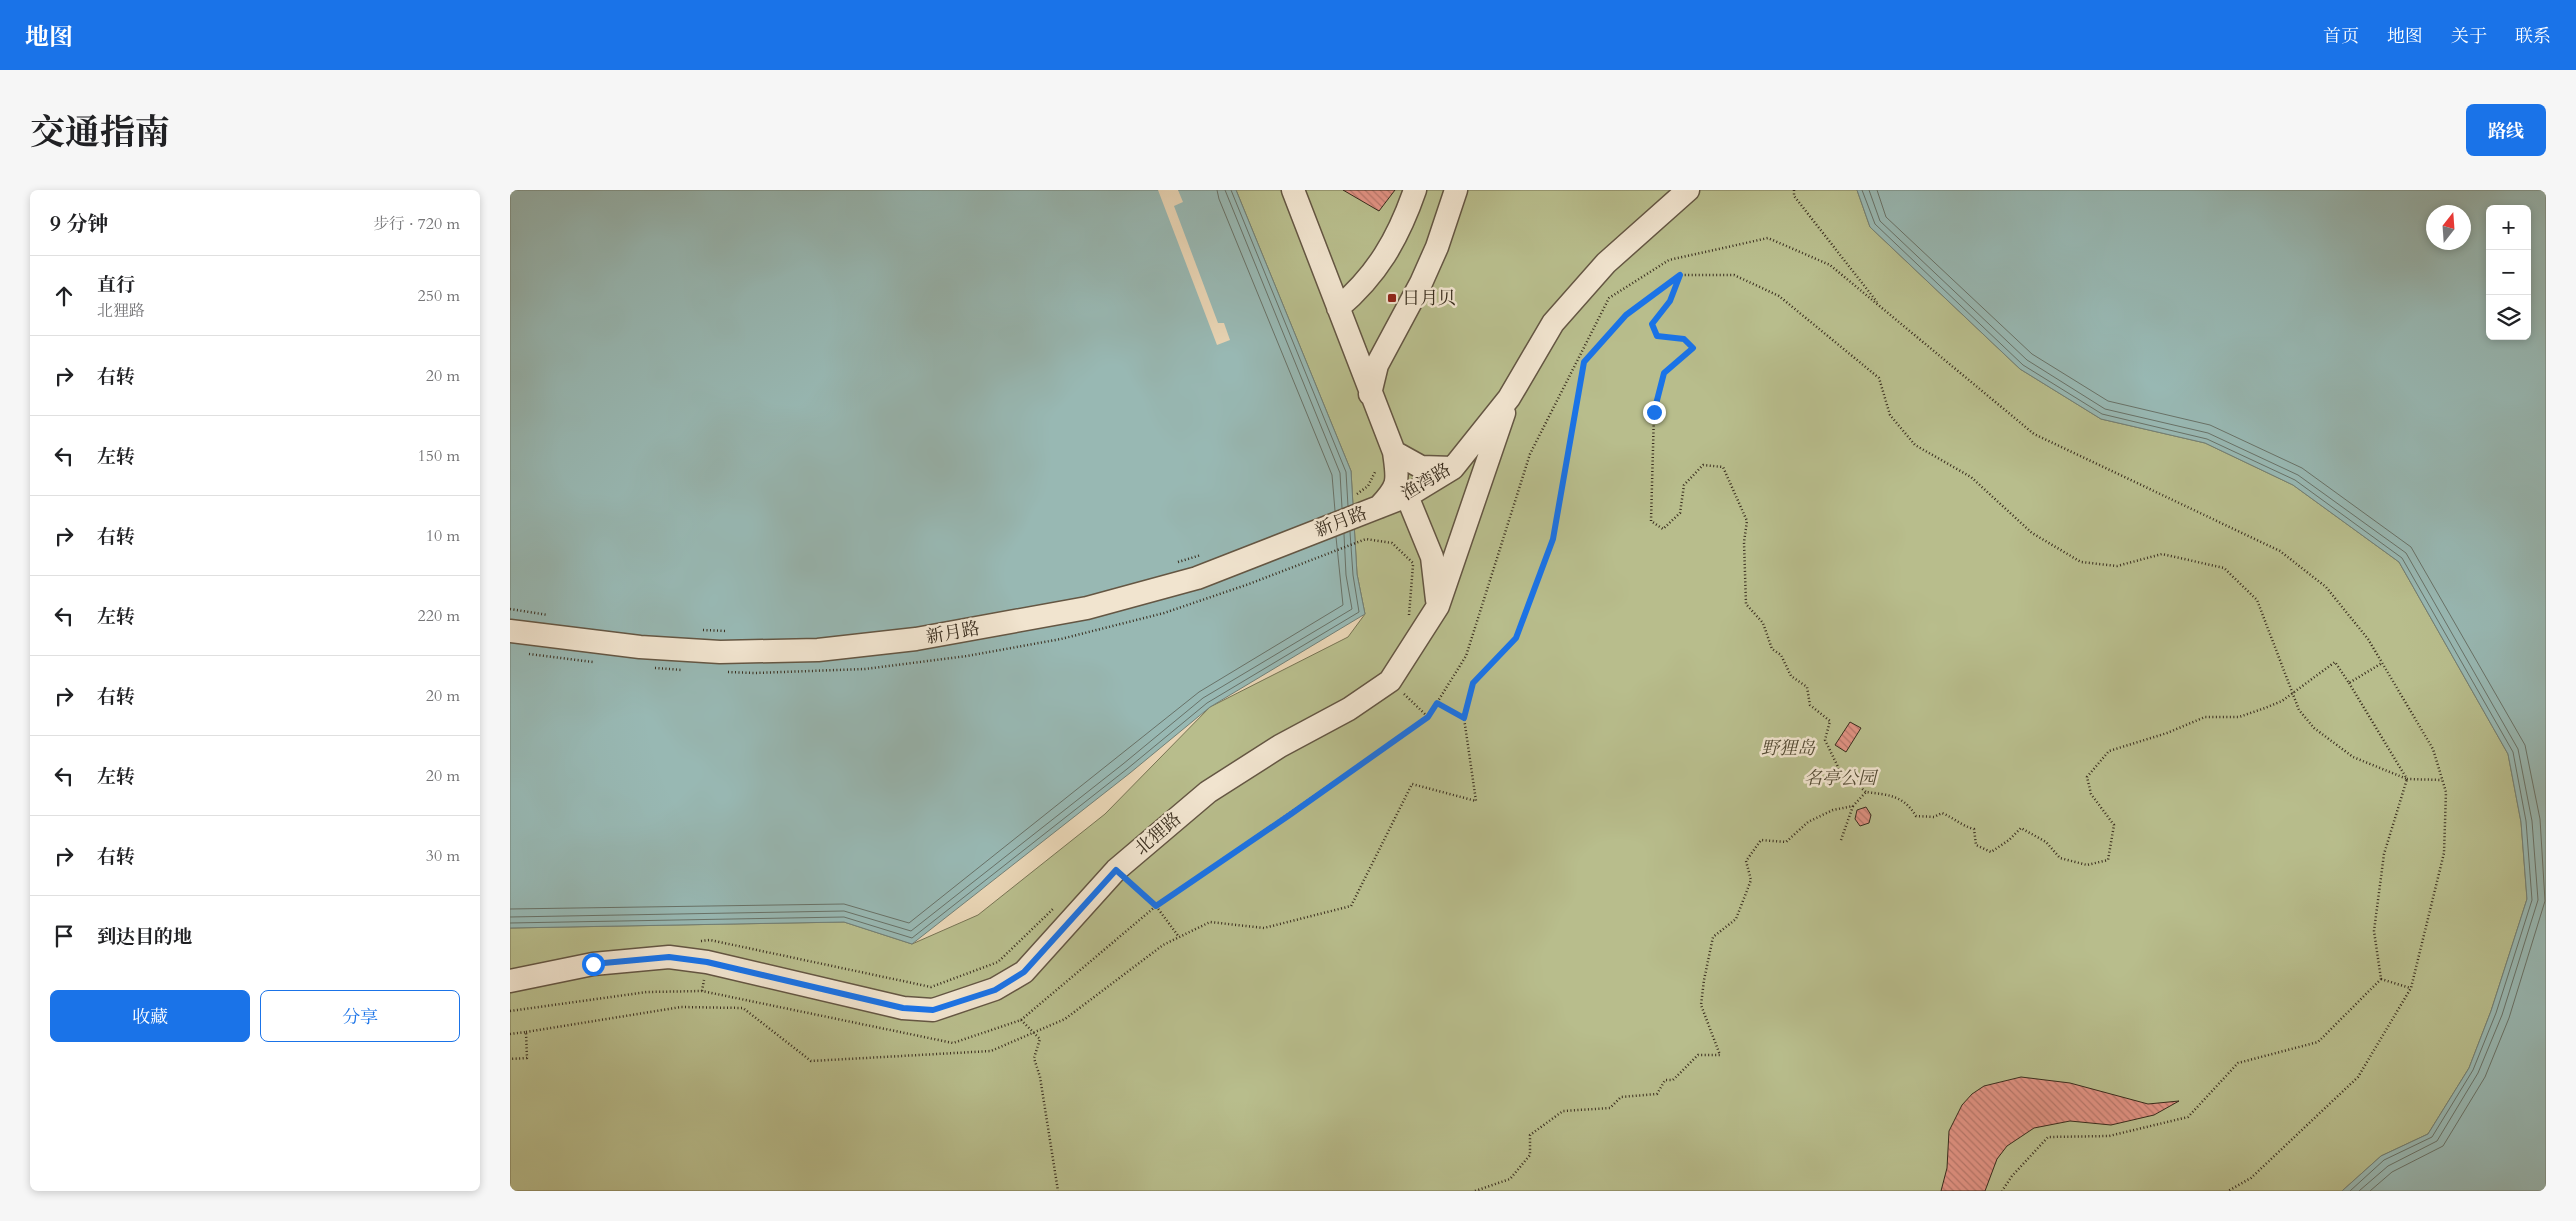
<!DOCTYPE html>
<html lang="zh">
<head>
<meta charset="utf-8">
<style>
	:root { --surface:#fff; --page:#f6f6f6; --text:#202124; --muted:#757577; --line:#e0e0e0; --accent:#1a73e8 }
	body { margin:0; font-family:Cardo,"Noto Serif SC",serif; background:var(--page); color:var(--text) }
	.controls { position:absolute; right:15px; top:15px; display:grid; overflow:hidden; border-radius:8px; box-shadow:0 2px 8px #0003 }
	.controls button { width:45px; height:45px; display:grid; place-items:center; padding:0; border:0; border-bottom:1px solid var(--line); background:var(--surface); color:var(--text); font:25px sans-serif }
	.compass { position:absolute; left:1916px; top:15px; width:45px; height:45px; border-radius:50%; background:var(--surface); box-shadow:0 2px 8px #0003; rotate:17deg }
	.stop { position:absolute; width:15px; height:15px; margin:-11px; border:4px solid #1a73e8; border-radius:50%; background:#fff }
	.stop.end { background:#1a73e8; border-color:#fff; box-shadow:0 1px 5px #0008 }
	.list { margin:0; padding:0; list-style:none }
	h2 { display:flex; justify-content:space-between; align-items:center; height:65px; margin:0; padding:0 20px; font-size:21px }
	h2 small { font-size:16px; font-weight:400; color:var(--muted) }
	.list li { display:grid; grid-template-columns:32px 1fr auto; gap:15px; align-items:center; box-sizing:border-box; height:80px; padding:0 20px; border-top:1px solid var(--line) }
	.list b { display:block; font-size:19px; white-space:nowrap }
	.list p { margin:0; font-size:16px; white-space:nowrap; color:var(--muted) }
	.list em { font-size:16px; font-style:normal; color:var(--muted) }
	.actions { display:flex; gap:10px; padding:15px 20px }
	.actions a { flex:1; padding:11px 0; border:1px solid var(--accent); border-radius:8px; text-align:center; font-size:18px; color:var(--accent) }
	.actions .main { background:var(--accent); color:#fff }
	.icon { flex:none; width:28px; height:28px; fill:none; stroke:currentColor; stroke-width:2; stroke-linecap:round; stroke-linejoin:round }
	.map { position:relative; flex:none; width:2036px; height:1001px; overflow:hidden; border-radius:8px }
	header { display:flex; align-items:center; gap:30px; box-sizing:border-box; height:70px; padding:0 25px; background:var(--accent); color:#fff }
	header strong { font-size:24px }
	nav { display:flex; gap:28px; margin-inline-start:auto; font-size:18px }
	.intro { display:flex; align-items:center; justify-content:space-between; box-sizing:border-box; height:120px; padding:0 30px }
	h1 { margin:0; font-size:35px }
	.button { padding:12px 22px; border-radius:8px; background:var(--accent); color:#fff; font-size:18px; font-weight:700 }
	main { display:flex; gap:30px; padding:0 30px }
	aside { flex:1; background:var(--surface); border-radius:8px; box-shadow:0 2px 8px #0003 }
	.map>svg:first-child { display:block }
</style>
</head>
<body>
<header>
<strong>地图</strong>
<nav><a>首页</a><a>地图</a><a>关于</a><a>联系</a></nav>
</header>
<div class="intro"><h1>交通指南</h1><a class="button">路线</a></div>
<main>
<aside>
<h2>9 分钟<small>步行 · 720 m</small></h2>
<ul class="list">
<li><svg class="icon" aria-label="ahead" viewBox="0 0 24 24"><path d="M12 20V5M6 11l6-6 6 6"/></svg><div><b>直行</b><p>北狸路</p></div><em>250 m</em></li>
<li><svg class="icon" aria-label="right" viewBox="0 0 24 24"><path d="M7 20v-9h11M14 6l5 5-5 5"/></svg><div><b>右转</b></div><em>20 m</em></li>
<li><svg class="icon" aria-label="left" viewBox="0 0 24 24"><path d="M17 20v-9H6M10 6l-5 5 5 5"/></svg><div><b>左转</b></div><em>150 m</em></li>
<li><svg class="icon" aria-label="right" viewBox="0 0 24 24"><path d="M7 20v-9h11M14 6l5 5-5 5"/></svg><div><b>右转</b></div><em>10 m</em></li>
<li><svg class="icon" aria-label="left" viewBox="0 0 24 24"><path d="M17 20v-9H6M10 6l-5 5 5 5"/></svg><div><b>左转</b></div><em>220 m</em></li>
<li><svg class="icon" aria-label="right" viewBox="0 0 24 24"><path d="M7 20v-9h11M14 6l5 5-5 5"/></svg><div><b>右转</b></div><em>20 m</em></li>
<li><svg class="icon" aria-label="left" viewBox="0 0 24 24"><path d="M17 20v-9H6M10 6l-5 5 5 5"/></svg><div><b>左转</b></div><em>20 m</em></li>
<li><svg class="icon" aria-label="right" viewBox="0 0 24 24"><path d="M7 20v-9h11M14 6l5 5-5 5"/></svg><div><b>右转</b></div><em>30 m</em></li>
<li><svg class="icon" aria-label="arrive" viewBox="0 0 24 24"><path d="M6 21V4h12l-3 4 3 4H6"/></svg><div><b>到达目的地</b></div></li>
</ul>
<div class="actions"><a class="main">收藏</a><a>分享</a></div>
</aside>
<div class="map">
<svg width="2036" height="1001" viewBox="0 0 2036 1001">
	<defs>
		<pattern id="building-back-hatch" width="6" height="6" patternUnits="userSpaceOnUse" patternTransform="scale(1.25)"><rect width="6" height="6" fill="#e19283"/><path d="M-1 5l2 2M0 0l6 6M5-1l2 2" fill="none" stroke="#b7776b"/></pattern>
	</defs>
	<rect width="100%" height="100%" fill="#e9d5b5"/>
	<filter id="stains"><feTurbulence type="fractalNoise" baseFrequency=".004" numOctaves="4"/><feColorMatrix values="0 0 0 0 .2 0 0 0 0 .09 0 0 0 0 .02 0 0 0 .5 -.17"/></filter>
	<radialGradient id="worn" r=".72"><stop offset=".6" stop-color="#630" stop-opacity="0"/><stop offset="1" stop-color="#630" stop-opacity=".3"/></radialGradient>
	<path fill="#b8bd8c" stroke="#787454" d="M 726,0 L 1347,0 L 1360,37 L 1510,179 L 1591,229 L 1695,253 L 1783,295 L 1889,372 L 1998,564 L 2011,632 L 2017,709 L 1981,821 L 1959,878 L 1918,944 L 1871,966 L 1832,1001 L 0,1001 L 0,738 L 334,732 L 402,754 L 468,725 L 595,624 L 700,517 L 838,447 L 855,424 L 847,384 L 841,281 Z"/>
	<path fill="#98b8b3" stroke="#728077" fill-rule="evenodd" d="M 0,0 L 726,0 L 841,281 L 847,384 L 855,424 L 700,517 L 620,583 L 402,754 L 334,732 L 0,738 Z
		M 1347,0 L 2036,0 L 2036,1001 L 1832,1001 L 1871,966 L 1918,944 L 1959,878 L 1981,821 L 2017,709 L 2011,632 L 1998,564 L 1889,372 L 1783,295 L 1695,253 L 1591,229 L 1510,179 L 1360,37 ZM 1980,19 L 2017,19 L 2017,146 L 1980,146 ZM 1924,22 L 1954,22 L 1954,52 L 1924,52 Z"/>
	<path fill="#e9d5b5" d="M 648,0 L 668,0 L 673,12 L 664,16 L 708,133 L 714,133 L 720,150 L 707,155 Z"/>
	<g fill="none" stroke-linecap="round" stroke-linejoin="round">
		<path stroke="#687268" stroke-width="1" d="M 707,0 L 709,9 L 822,285 L 825,321
			M 715,0 L 830,283 L 832,318
			M 721,0 L 836,282 L 838,316
			M 1352,0 L 1365,34 L 1513,175 L 1592,224 L 1697,249 L 1785,290 L 1892,368 L 2003,562 L 2016,631 L 2022,710 L 1986,823 L 1963,880 L 1922,947 L 1874,970 L 1840,1001
			M 1359,0 L 1370,31 L 1517,170 L 1595,219 L 1698,243 L 1788,285 L 1896,363 L 2008,559 L 2022,631 L 2028,710 L 1992,825 L 1968,883 L 1927,951 L 1878,976 L 1849,1001
			M 1367,0 L 1376,27 L 1522,164 L 1598,211 L 1700,235 L 1792,278 L 1901,357 L 2015,555 L 2030,629 L 2035,711 L 1999,828 L 1975,887 L 1933,956 L 1882,982 L 1860,1001
			M 0,719 L 334,714 L 399,733 L 689,502 L 833,415 L 826,347
			M 0,727 L 334,721 L 401,741 L 613,574 L 693,508 L 842,419 L 836,385 L 834,344
			M 0,733 L 334,727 L 402,748 L 617,579 L 697,513 L 849,422 L 843,385 L 840,342"/>
	</g>
	<path fill="url(#building-back-hatch)" stroke="#382c1d" d="M 833,0 L 885,0 L 869,21 Z
		M 1340,532 L 1351,538 L 1336,562 L 1325,555 Z
		M 1356,617 L 1361,625 L 1359,633 L 1350,636 L 1345,629 L 1347,620 Z
		M 1511,887 L 1560,893 L 1638,914 L 1669,911 L 1644,925 L 1601,935 L 1560,931 L 1524,938 L 1497,956 L 1487,969 L 1475,1001 L 1431,1001 L 1437,978 L 1439,941 L 1452,915 L 1462,904 L 1474,896 Z"/>
	<g fill="none" stroke-linecap="round" stroke-linejoin="round">
		<defs>
			<path id="minor" d="M 783,0 L 884,262 C 888,291 890,295 869,317
				M 828,118 C 867,85 888,49 905,0
				M 860,204 L 867,175 L 911,93 L 927,57 L 946,0
				M 884,262 L 911,277 L 943,278
				M 897,306 L 922,367 L 927,410
				M 0,441 L 130,457 L 210,462 L 308,460 L 406,449 L 577,418 L 687,388 L 897,306 L 943,278 L 999,208 L 1043,133 L 1096,73 L 1178,0
				M 0,791 L 83,774 L 159,767 L 197,772 L 393,818 L 423,820 L 485,799 L 514,782 L 606,680 L 698,602 L 770,556 L 839,519 L 880,491 L 928,416 L 994,223"/>
		</defs>
		<use href="#minor" stroke="#645643" stroke-width="25"/>
		<path stroke="#382c1d" stroke-width="2.5" stroke-dasharray="1 2.5" stroke-linecap="butt" d="M 1284,0 L 1284,6 L 1367,112
			M 1169,87 L 1159,111 L 1142,134 L 1147,146 L 1174,149 L 1183,158 L 1154,183 L 1144,222 L 1141,331 L 1153,339 L 1170,323 L 1174,295 L 1193,275 L 1213,277 L 1237,331 L 1234,352 L 1236,414 L 1253,433 L 1262,459 L 1271,465 L 1281,486 L 1297,497 L 1300,515 L 1320,531 L 1315,550 L 1329,579 L 1356,602
			M 847,304 L 858,296 L 866,280
			M 668,372 L 691,365
			M 0,419 L 38,425
			M 899,425 L 903,375
			M 193,440 L 217,441
			M 19,464 L 83,472
			M 145,478 L 172,480
			M 218,482 L 244,483 L 355,479 L 457,466 L 551,449 L 654,423 L 739,394 L 856,349 L 882,353 L 903,373
			M 1839,493 L 1897,589 L 1932,590
			M 894,504 L 918,527
			M 927,513 L 954,528
			M 1331,650 L 1343,616
			M 620,693 L 646,716 L 669,747
			M 191,751 L 200,750 L 421,797 L 488,772 L 544,718
			M 1871,789 L 1900,798
			M 192,801 L 194,790
			M 0,821 L 137,802 L 192,801 L 443,853 L 511,830 L 646,716 L 918,527 L 956,466 L 1020,264 L 1099,108 L 1159,70 L 1258,48 L 1320,75 L 1524,244 L 1770,361 L 1816,397 L 1858,449 L 1923,559 L 1936,602 L 1934,663 L 1901,798 L 1848,887 L 1741,988 L 1718,1001
			M 511,830 L 530,849 L 524,868 L 530,887 L 548,1001
			M 16,842 L 171,817 L 233,818 L 301,871 L 481,861 L 555,829 L 653,755 L 700,732 L 754,738 L 841,716 L 902,594 L 966,611 L 954,528 L 963,493 L 1006,448 L 1043,349 L 1074,172 L 1116,125 L 1170,85 L 1224,85 L 1269,106 L 1369,188 L 1380,225 L 1405,255 L 1461,287 L 1522,343 L 1571,372 L 1607,376 L 1652,364 L 1714,378 L 1747,410 L 1789,520 L 1804,538 L 1843,567 L 1897,589 L 1874,664 L 1864,741 L 1871,789 L 1808,852 L 1728,873 L 1678,927 L 1599,946 L 1538,947 L 1502,986 L 1492,1001
			M 0,844 L 16,842 L 17,868 L 0,869
			M 965,1001 L 1000,989 L 1020,965 L 1020,945 L 1053,921 L 1100,918 L 1111,907 L 1147,904 L 1155,890 L 1163,890 L 1188,865 L 1210,865 L 1191,815 L 1194,790 L 1203,747 L 1226,729 L 1241,690 L 1236,671 L 1251,650 L 1276,652 L 1298,632 L 1323,620 L 1343,616 L 1356,602 C 1379,605 1393,605 1406,626 L 1424,627 L 1432,623 C 1444,628 1452,636 1464,639 L 1466,655 L 1481,662 L 1499,650 L 1511,638 L 1536,652 L 1550,668 L 1577,675 L 1598,670 L 1604,635 L 1581,604 L 1577,587 L 1599,561 L 1657,543 L 1695,527 L 1729,527 L 1755,518 L 1772,511 L 1825,472 L 1839,493 L 1872,473"/>
		<use href="#minor" stroke="#f1e4cf" stroke-width="22"/>
	</g>
	<g fill="none" stroke-linecap="round" stroke-linejoin="round">
		<path stroke="#1a73e8" stroke-width="6" d="M 83,774 L 159,767 L 197,772 L 393,818 L 423,820 L 485,800 L 514,782 L 606,680 L 646,716 L 781,624 L 918,527 L 927,513 L 954,528 L 963,493 L 1006,448 L 1043,349 L 1074,172 L 1116,125 L 1170,85 L 1160,111 L 1142,134 L 1147,146 L 1174,149 L 1183,158 L 1154,183 L 1144,222"/>
	</g>
	<rect fill="#8f2418" stroke="#f1e4cf" stroke-width="2" x="877" y="103" width="10" height="10" rx="2.5"/>
	<g text-anchor="middle" dominant-baseline="central" stroke-width="5" stroke-linejoin="round" paint-order="stroke">
		<g font-size="18" fill="#382c1d" stroke="#f1e4cf" text-anchor="start">
			<text x="892" y="108">日月贝</text>
		</g>
		<g font-size="18" fill="#382c1d" stroke="#f1e4cf">
			<text transform="translate(916 292) rotate(-31)">渔湾路</text>
			<text transform="translate(831 332) rotate(-21)">新月路</text>
			<text transform="translate(443 443) rotate(-10)">新月路</text>
			<text transform="translate(648 644) rotate(-41)">北狸路</text>
		</g>
		<g font-size="18" font-style="italic" fill="#524933" stroke="#f1e4cf">
			<text x="1278" y="558">野狸岛</text>
			<text x="1330" y="588">名亭公园</text>
		</g>
	</g>
	<rect width="100%" height="100%" filter="url(#stains)"/>
	<rect width="100%" height="100%" fill="url(#worn)"/>
</svg>
<div class="controls">
<button>+</button>
<button>−</button>
<button><svg class="icon" aria-label="layers" viewBox="0 0 24 24"><path d="M12 4l9 5-9 5-9-5zM3 14l9 5 9-5"/></svg></button>
</div>
<svg class="compass" viewBox="-18 -18 36 36"><path d="M0-13l5 13h-10z" fill="#e53935"/><path d="M0 13l5-13h-10z" fill="#757577"/></svg>
<div class="stop" style="left:83px;top:774px"></div>
<div class="stop end" style="left:1144px;top:222px"></div>
</div>
</main>
</body>
</html>
